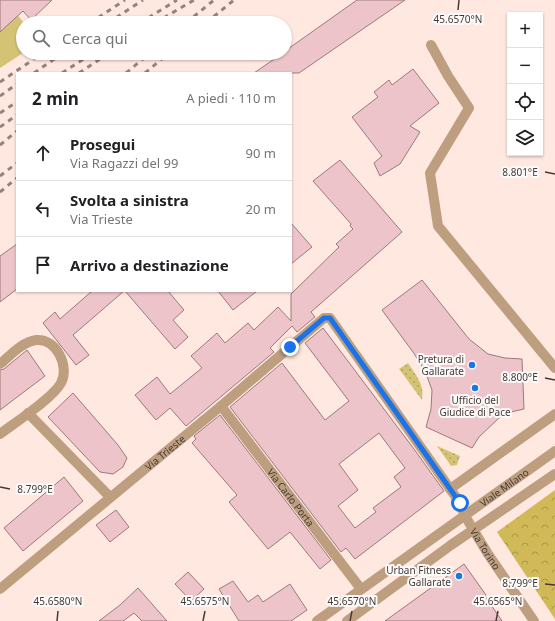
<!DOCTYPE html>
<html lang="it">
<head>
<meta charset="utf-8">
<style>
	:root { --surface:#fff; --page:#f6f6f6; --text:#202124; --muted:#757577; --line:#e0e0e0 }
	body { margin:0; font-family:"Noto Sans",sans-serif; background:var(--page); color:var(--text) }
	.controls { position:absolute; right:12px; top:12px; display:grid; overflow:hidden; border-radius:0px; box-shadow:0 1px 3px #0004 }
	.controls button { width:36px; height:36px; display:grid; place-items:center; padding:0; border:0; border-bottom:1px solid var(--line); background:var(--surface); color:var(--text); font:20px sans-serif }
	.stop { position:absolute; width:12px; height:12px; margin:-9px; border:3px solid #1a73e8; border-radius:50%; background:#fff }
	.stop.end { background:#1a73e8; border-color:#fff; box-shadow:0 1px 4px #0008 }
	.list { margin:0; padding:0; list-style:none }
	h2 { display:flex; justify-content:space-between; align-items:center; height:52px; margin:0; padding:0 16px; font-size:17px }
	h2 small { font-size:13px; font-weight:400; color:var(--muted) }
	.list li { display:grid; grid-template-columns:26px 1fr auto; gap:12px; align-items:center; box-sizing:border-box; height:56px; padding:0 16px; border-top:1px solid var(--line) }
	.list b { display:block; font-size:15px; white-space:nowrap }
	.list p { margin:0; font-size:13px; white-space:nowrap; color:var(--muted) }
	.list em { font-size:13px; font-style:normal; color:var(--muted) }
	.icon { flex:none; width:22px; height:22px; fill:none; stroke:currentColor; stroke-width:2; stroke-linecap:round; stroke-linejoin:round }
	.map { position:relative; flex:none; width:555px; height:621px; overflow:hidden }
	.search { position:absolute; background:var(--surface); box-shadow:0 1px 3px #0004; left:16px; top:16px; width:276px; height:44px; display:flex; align-items:center; gap:10px; box-sizing:border-box; padding:0 14px; border-radius:22px; color:var(--muted); font-size:15px }
	.panel { position:absolute; background:var(--surface); box-shadow:0 1px 3px #0004; left:16px; top:72px; width:276px; height:220px; border-radius:0px }
	.map>svg:first-child { display:block }
</style>
</head>
<body>
<div class="map">
<svg width="555" height="621" viewBox="0 0 555 621">
	<defs>
		<pattern id="grass-dots" width="8" height="8" patternUnits="userSpaceOnUse"><rect width="8" height="8" fill="#d5c375"/><path d="M2 2h.1M6 6h.1" fill="none" stroke="#af9f61" stroke-width="1.8" stroke-linecap="round"/></pattern>
		<pattern id="forest-crowns" width="20" height="18" patternUnits="userSpaceOnUse"><rect width="20" height="18" fill="#d0b956"/><path d="M2 6a3 3 0 1 1 6 0M12 15a3 3 0 1 1 6 0" fill="none" stroke="#ab9748"/></pattern>
	</defs>
	<rect width="100%" height="100%" fill="#ffe8e0"/>
	<path fill="url(#grass-dots)" d="M 408,363 C 416,375 425,385 422,400 L 399,369 Z
		M 437,446 L 460,456 L 457,465 L 451,466 Z"/>
	<path fill="url(#forest-crowns)" d="M 555,490 L 555,619 L 497,532 Z"/>
	<path fill="#d5c375" d="M 0,0 L 5,0 L 24,23 L 23,23 L 23,53 L 0,68 Z"/>
	<path fill="#ecc4c9" stroke="#9d797d" fill-rule="evenodd" d="M 0,0 L 52,0 L 31,20 L 23,11 L 0,32 Z
		M 357,0 L 405,0 L 299,73 L 254,73 L 283,53 L 285,53 L 285,51 Z
		M 413,69 L 439,103 L 410,126 L 420,132 L 400,164 L 380,176 L 374,163 L 382,156 L 352,117 L 378,97 L 374,92 L 389,80 L 392,85 Z
		M 340,160 L 402,232 L 311,312 L 315,317 L 297,332 L 292,326 L 270,348 L 274,352 L 186,426 L 170,408 L 156,420 L 135,395 L 157,377 L 170,394 L 202,368 L 191,356 L 217,333 L 225,343 L 248,323 L 254,330 L 278,307 L 291,321 L 291,294 L 339,247 L 336,244 L 353,229 L 350,226 L 351,224 L 313,181 Z
		M 291,223 L 312,247 L 291,264 Z
		M 17,244 L 17,289 L 0,302 L 0,256 Z
		M 422,280 L 469,339 L 488,354 L 505,358 L 522,359 L 524,409 L 511,412 L 499,418 L 479,437 L 472,448 L 426,427 L 431,409 L 432,390 L 425,371 L 413,352 L 382,310 Z
		M 92,291 L 124,291 L 73,335 L 89,355 L 76,365 L 43,323 L 55,312 L 60,319 Z
		M 125,291 L 168,291 L 184,310 L 173,320 L 188,337 L 175,349 Z
		M 218,291 L 257,291 L 233,310 Z
		M 323,328 L 414,449 L 444,491 L 355,559 L 346,548 L 341,552 L 230,407 L 282,363 L 325,420 L 349,401 L 305,343 ZM 379,433 L 405,468 L 394,477 L 401,487 L 373,508 L 376,512 L 355,528 L 338,506 L 358,490 L 339,464 Z
		M 27,350 L 45,376 L 0,410 L 0,370 L 4,369 Z
		M 73,393 L 118,445 L 127,458 L 123,467 L 113,474 L 100,472 L 48,417 Z
		M 220,415 L 331,560 L 320,569 L 290,532 L 268,549 L 229,502 L 237,495 L 192,443 L 196,439 L 194,436 Z
		M 64,477 L 83,501 L 23,551 L 4,528 Z
		M 116,510 L 129,527 L 110,542 L 96,525 Z
		M 464,564 L 486,595 L 485,596 L 502,621 L 385,621 Z
		M 188,572 L 204,589 L 191,601 L 175,584 Z
		M 233,581 L 248,602 L 258,595 L 263,602 L 290,584 L 307,610 L 291,621 L 239,621 L 219,589 Z
		M 138,588 L 167,621 L 142,621 L 134,613 L 123,621 L 99,621 L 120,605 Z"/>
	<g fill="none" stroke-linecap="round" stroke-linejoin="round">
		<g stroke="#bd9f80" stroke-width="10">
			<path d="M 431,45 L 448,76 L 469,108 L 430,173 L 438,226 L 555,368"/>
			<path d="M 0,364 C 11,355 22,342 36,340 C 56,338 70,366 61,383 C 53,398 16,422 0,434"/>
			<path id="s1" d="M 221,406 L 361,589"/>
			<path d="M 28,413 L 110,497"/>
			<path d="M 450,489 L 555,414"/>
			<path id="s2" d="M 0,589 L 221,406 L 324,318 L 330,318 L 460,503 L 465,516 L 488,554 L 534,621"/>
			<path id="s3" d="M 317,621 L 555,451"/>
			<path d="M 347,621 L 451,545 L 555,474"/>
		</g>
		<path stroke="#94827c" stroke-width="3" stroke-dasharray="5 5" stroke-linecap="butt" d="M 90,23 L 125,0
			M 108,23 L 143,0
			M 140,23 L 177,0
			M 155,23 L 194,0
			M 186,23 L 214,0
			M 206,23 L 234,0
			M 34,73 L 63,53
			M 62,73 L 93,53
			M 79,73 L 109,53
			M 126,73 L 150,53
			M 145,73 L 169,53
			M 0,82 L 43,53
			M 0,96 L 17,84
			M 0,113 L 17,102
			M 0,127 L 17,115
			M 0,145 L 17,131
			M 0,176 L 17,163
			M 0,192 L 17,178"/>
	</g>
	<g fill="none" stroke-linecap="round" stroke-linejoin="round">
		<path stroke="#1a73e8" stroke-width="5" d="M 290,347 L 324,318 L 330,318 L 460,503"/>
	</g>
	<path fill="none" stroke="#483934" stroke-width="1.5" d="M 458,10 L 459,0M 545,172 L 555,174M 545,378 L 555,380M 0,487 L 10,489M 545,584 L 555,585M 57,621 L 58,611M 203,621 L 205,611M 350,621 L 352,611M 496,621 L 498,611"/>
	<g fill="#1b77e0" stroke="#fbfbfb" stroke-width="1.5">
		<circle cx="472" cy="365" r="4"/>
		<circle cx="475" cy="388" r="4"/>
		<circle cx="459" cy="576" r="4"/>
	</g>
	<g text-anchor="middle" dominant-baseline="central" stroke-width="4" stroke-linejoin="round" paint-order="stroke">
		<g font-size="10" fill="#483934" stroke="#fbfbfb" text-anchor="end">
			<text x="464" y="359">Pretura di<tspan x="464" dy="12">Gallarate</tspan></text>
			<text x="475" y="400" text-anchor="middle">Ufficio del<tspan x="475" dy="12">Giudice di Pace</tspan></text>
			<text x="451" y="570">Urban Fitness<tspan x="451" dy="12">Gallarate</tspan></text>
		</g>
		<g font-size="10" fill="#483934" stroke="#fbfbfb">
			<text stroke="none"><textPath href="#s2" startOffset="214">Via Trieste</textPath></text>
			<text stroke="none"><textPath href="#s3" startOffset="230">Viale Milano</textPath></text>
			<text stroke="none"><textPath href="#s1" startOffset="115">Via Carlo Porta</textPath></text>
			<text stroke="none"><textPath href="#s2" startOffset="707">Via Torino</textPath></text>
		</g>
	</g>
	<g font-size="10" text-anchor="middle" fill="#483934" stroke="#fbfbfb" stroke-width="4" stroke-linejoin="round" paint-order="stroke">
		<text x="458" y="23">45.6570°N</text>
		<text x="520" y="176">8.801°E</text>
		<text x="520" y="381">8.800°E</text>
		<text x="35" y="493">8.799°E</text>
		<text x="520" y="587">8.799°E</text>
		<text x="58" y="605">45.6580°N</text>
		<text x="205" y="605">45.6575°N</text>
		<text x="352" y="605">45.6570°N</text>
		<text x="498" y="605">45.6565°N</text>
	</g>
</svg>
<div class="controls">
<button>+</button>
<button>−</button>
<button><svg class="icon" aria-label="locate" viewBox="0 0 24 24"><circle cx="12" cy="12" r="6"/><path d="M12 2v4M12 18v4M2 12h4M18 12h4"/></svg></button>
<button><svg class="icon" aria-label="layers" viewBox="0 0 24 24"><path d="M12 4l9 5-9 5-9-5zM3 14l9 5 9-5"/></svg></button>
</div>
<div class="stop" style="left:460px;top:503px"></div>
<div class="stop end" style="left:290px;top:347px"></div>
<div class="search"><svg class="icon" aria-label="search" viewBox="0 0 24 24"><circle cx="10" cy="10" r="6"/><path d="M15 15l6 6"/></svg>Cerca qui</div>
<section class="panel">
<h2>2 min<small>A piedi · 110 m</small></h2>
<ul class="list">
<li><svg class="icon" aria-label="ahead" viewBox="0 0 24 24"><path d="M12 20V5M6 11l6-6 6 6"/></svg><div><b>Prosegui</b><p>Via Ragazzi del 99</p></div><em>90 m</em></li>
<li><svg class="icon" aria-label="left" viewBox="0 0 24 24"><path d="M17 20v-9H6M10 6l-5 5 5 5"/></svg><div><b>Svolta a sinistra</b><p>Via Trieste</p></div><em>20 m</em></li>
<li><svg class="icon" aria-label="arrive" viewBox="0 0 24 24"><path d="M6 21V4h12l-3 4 3 4H6"/></svg><div><b>Arrivo a destinazione</b></div></li>
</ul>
</section>
</div>
</body>
</html>
